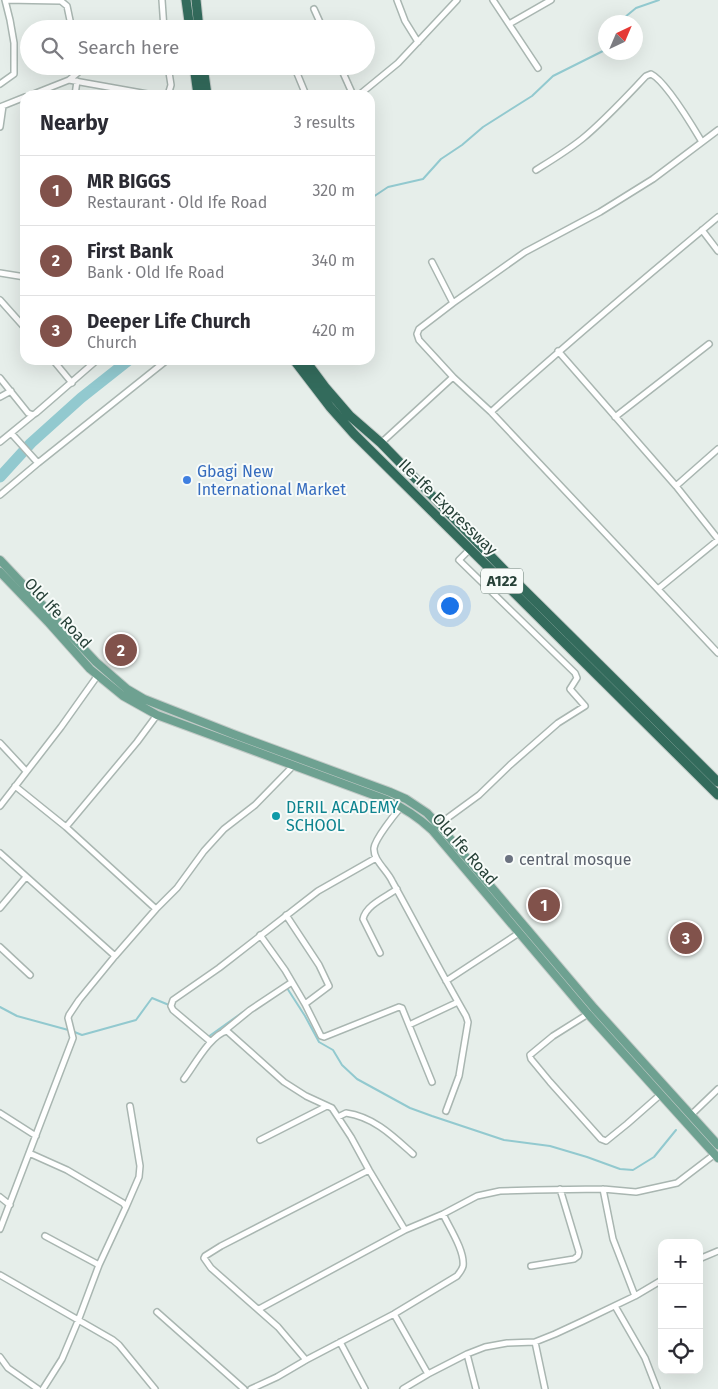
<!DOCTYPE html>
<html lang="en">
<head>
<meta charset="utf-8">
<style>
	:root { --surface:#fff; --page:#f7f7f7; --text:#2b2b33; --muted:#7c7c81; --line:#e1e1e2; --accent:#81524b }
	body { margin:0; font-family:"Fira Sans",sans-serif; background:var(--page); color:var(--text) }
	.controls { position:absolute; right:15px; bottom:15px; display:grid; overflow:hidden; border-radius:10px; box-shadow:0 5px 20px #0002 }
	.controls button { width:45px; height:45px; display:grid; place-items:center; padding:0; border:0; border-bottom:1px solid var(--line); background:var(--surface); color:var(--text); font:25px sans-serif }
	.compass { position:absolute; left:598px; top:15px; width:45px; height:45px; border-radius:50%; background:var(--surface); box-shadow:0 5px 20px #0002; rotate:44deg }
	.you { position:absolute; left:449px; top:605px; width:18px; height:18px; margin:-12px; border:4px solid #fff; border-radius:50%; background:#1a73e8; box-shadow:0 0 0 8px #1a73e833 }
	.badge { display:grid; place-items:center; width:32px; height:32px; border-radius:50%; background:var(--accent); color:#fff; font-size:16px; font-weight:700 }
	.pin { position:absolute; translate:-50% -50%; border:2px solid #fff; box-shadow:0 1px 5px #0006 }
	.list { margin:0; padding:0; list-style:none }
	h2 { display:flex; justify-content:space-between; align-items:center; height:65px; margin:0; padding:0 20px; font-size:21px }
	h2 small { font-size:16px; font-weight:400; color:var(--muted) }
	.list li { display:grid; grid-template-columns:32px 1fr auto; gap:15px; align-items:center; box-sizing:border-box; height:70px; padding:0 20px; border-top:1px solid var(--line) }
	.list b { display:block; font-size:19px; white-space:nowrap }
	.list p { margin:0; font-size:16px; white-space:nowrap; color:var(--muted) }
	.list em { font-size:16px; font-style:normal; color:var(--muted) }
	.icon { flex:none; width:28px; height:28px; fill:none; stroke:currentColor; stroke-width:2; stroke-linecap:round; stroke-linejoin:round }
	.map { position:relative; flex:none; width:718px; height:1389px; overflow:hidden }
	.search { position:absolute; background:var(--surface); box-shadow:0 5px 20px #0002; left:20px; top:20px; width:355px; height:55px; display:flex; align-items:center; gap:12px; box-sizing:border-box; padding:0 18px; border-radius:28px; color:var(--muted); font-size:19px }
	.panel { position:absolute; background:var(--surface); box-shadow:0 5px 20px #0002; left:20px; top:90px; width:355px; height:275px; border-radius:15px }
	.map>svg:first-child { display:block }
</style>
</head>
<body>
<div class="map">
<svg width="718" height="1389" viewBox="0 0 718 1389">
	<rect width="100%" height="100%" fill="#e6eeea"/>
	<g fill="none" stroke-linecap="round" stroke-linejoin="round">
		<path stroke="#92c9cf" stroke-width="2" d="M 619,22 L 636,8 L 659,0
			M 370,199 L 388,187 L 423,179 L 441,159 L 462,145 L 483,127 L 532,96 L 553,76 L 605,50 L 606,49
			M 287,988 L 305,1016 L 319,1042 L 333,1050 L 342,1065 L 357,1079 L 410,1108 L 432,1116 L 504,1140 L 550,1146 L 587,1157 L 620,1169 L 633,1170 L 654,1157 L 676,1130
			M 0,1007 L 17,1016 L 72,1031 L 82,1035 L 136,1020 L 152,998 L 169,1005
			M 208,1037 L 243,1012"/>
		<path stroke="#92c9cf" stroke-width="11" d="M 0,477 L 31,443 L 81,398 L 129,360"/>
		<defs>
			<path id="street" d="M 5,0 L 61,1 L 67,6 L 71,25
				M 162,0 L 164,29
				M 397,0 L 405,21 L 418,42
				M 493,0 L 538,68
				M 314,9 L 323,29
				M 509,24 L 551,0
				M 156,29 L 164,26
				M 294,66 L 306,95
				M 340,66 L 353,95
				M 69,80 L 86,66
				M 0,84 L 14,74 L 14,43 L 10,20 L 5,0
				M 31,95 L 69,80 L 153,95
				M 75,95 L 77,81
				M 168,95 L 171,85 L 168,66
				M 359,95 L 398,63 L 457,0
				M 0,107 L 25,97
				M 0,127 L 3,106
				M 718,130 L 653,179 L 600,212 L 525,252 L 453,303 L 419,329 L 417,334 L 419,340 L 453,377 L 491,412 L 718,653
				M 536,170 C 552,160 567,151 582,139 C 605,120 625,98 646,76 L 651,74 C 666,81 693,127 702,142
				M 702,230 L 718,251
				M 432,262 L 453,303
				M 0,273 L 25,277
				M 0,300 L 25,328
				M 558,351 L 676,486 L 718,539
				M 53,360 L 72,383
				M 0,378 L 28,413 L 33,415 L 36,413 L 97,360
				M 0,397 L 11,391
				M 491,412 C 565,345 641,281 718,217
				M 615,417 L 709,344
				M 11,433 L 38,463
				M 0,442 L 33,415
				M 381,443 L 453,377
				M 676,486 L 718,449
				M 0,495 L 38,463 L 167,360
				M 658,589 L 718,540
				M 0,743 L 26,771
				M 15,786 L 66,827 L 156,909
				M 0,806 L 61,727 L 98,675
				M 401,807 C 395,814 375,839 374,848 C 373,860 387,870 392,881 C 417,926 440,971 466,1016 L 468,1022 L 459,1076 L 446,1111
				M 438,825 L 479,795 L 510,765 L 558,723 L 585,706 L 570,689 L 577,678 L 575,673 L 459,560 L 470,549
				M 66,827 L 137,742 L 157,715
				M 0,853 L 115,956
				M 0,908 L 26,877
				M 286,915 L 319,965 L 329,986 L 305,1004 L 321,1036 L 324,1037 L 399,1007 L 402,1008 L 432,1082
				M 260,935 L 285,970 L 305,1004
				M 0,947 L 30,975
				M 380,953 L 363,919 C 366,905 386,897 397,889
				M 446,981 L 519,933
				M 588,1014 L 553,1036 L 530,1055 L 531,1059 L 550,1082 L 601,1139 L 606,1141 L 627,1124 L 660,1095
				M 409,1025 L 458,1002
				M 223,1032 L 250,1010 L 292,982
				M 211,1042 L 173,1010 L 171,1006 L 173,1000 L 219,968 L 318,891 L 376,858
				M 184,1079 C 194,1066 211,1034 227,1031 L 284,1082 L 306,1096 L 332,1108 L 351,1137 L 369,1170 L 405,1230
				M 0,1113 L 36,1136
				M 691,1115 L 718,1089
				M 338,1117 L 346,1113 C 374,1117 393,1136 413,1154
				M 260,1140 L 327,1106
				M 29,1153 L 67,1170 L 123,1203 L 126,1207 L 99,1265 L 78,1321 L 62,1359 L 43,1389
				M 603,1189 L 613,1239 L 635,1296
				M 0,1197 L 10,1205
				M 126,1207 L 139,1177 L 140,1166 L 130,1106
				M 0,1229 L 73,1038 L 68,1018 L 69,1015 L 79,1000 L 115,956 L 156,909 L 177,888 L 204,851 L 224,829 L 255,805 L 294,765
				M 45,1236 L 99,1265
				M 699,1259 L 718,1251
				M 531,1266 L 574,1259 L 578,1256 L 579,1252 L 560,1189
				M 0,1275 L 113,1340 L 119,1345 L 155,1389
				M 615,1306 L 645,1358 L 657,1389
				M 259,1309 L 405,1230 L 443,1214 L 477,1196 L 500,1191 L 535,1190 L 603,1189 L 636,1192 L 677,1183 L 715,1154
				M 157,1312 L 244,1389
				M 394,1314 L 428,1374
				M 340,1342 L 365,1389
				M 535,1342 L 545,1389
				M 467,1354 L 476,1389
				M 0,1357 L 8,1368 L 38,1389
				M 306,1360 L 278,1327 L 211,1268 L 204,1258 L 205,1256 L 221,1246 L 369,1170
				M 251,1389 L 277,1377 L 306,1360 L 394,1314 L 457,1276 C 460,1272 462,1270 463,1266 C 465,1251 449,1227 443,1214
				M 403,1389 L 428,1374 L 467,1354 L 485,1347 L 507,1343 L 535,1342 L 555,1334 L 583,1321 L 635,1296 L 662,1280"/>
			<path id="primary" d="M 0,560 L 96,662 L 127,689 L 144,699 L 233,734 L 390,792 L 406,799 L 427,813 L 443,830 L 594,1008 L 718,1145
				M 0,572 L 49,623 L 90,669 L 123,696 L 157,715 L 387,800 C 404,808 418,817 432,830 L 588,1014 L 718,1158"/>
			<path id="highway" d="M 186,0 L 190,29
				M 196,0 L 199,29
				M 194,66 L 198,95
				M 203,66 L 207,95
				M 294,360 L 330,407 L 354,434 L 718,795
				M 305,360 L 325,387 L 350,416 L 381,443 L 509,575 L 718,782"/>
		</defs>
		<use href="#street" stroke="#a9b6b1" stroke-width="8"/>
		<use href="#primary" stroke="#c2cac7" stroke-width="10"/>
		<use href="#highway" stroke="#c2cac7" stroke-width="11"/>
		<use href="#street" stroke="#fff" stroke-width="5"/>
		<use href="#primary" stroke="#6ea191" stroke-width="8"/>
		<use href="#highway" stroke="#336b5c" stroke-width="9"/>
	</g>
	<circle fill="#3f7fe0" stroke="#f7fbf9" stroke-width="2" cx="187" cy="480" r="5"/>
	<circle fill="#0f9aa8" stroke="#f7fbf9" stroke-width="2" cx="276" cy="816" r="5"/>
	<circle fill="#6b7280" stroke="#f7fbf9" stroke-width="2" cx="509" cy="859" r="5"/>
	<g text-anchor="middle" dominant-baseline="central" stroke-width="4" stroke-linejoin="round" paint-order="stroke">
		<rect fill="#f7fbf9" stroke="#657871" stroke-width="1" x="481" y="568.5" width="42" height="25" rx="4"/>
		<g font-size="15" font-weight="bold" fill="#264037">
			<text x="502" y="581">A122</text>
		</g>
		<g font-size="16" fill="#366cbe" stroke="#f7fbf9" text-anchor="start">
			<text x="197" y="471">Gbagi New<tspan x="197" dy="18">International Market</tspan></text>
		</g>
		<g font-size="16" fill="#264037" stroke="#f7fbf9">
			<text transform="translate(448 507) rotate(44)">Ile-Ife Expressway</text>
			<text transform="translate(58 613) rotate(47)">Old Ife Road</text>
			<text transform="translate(465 849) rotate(49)">Old Ife Road</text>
		</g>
		<g font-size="16" fill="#0d838f" stroke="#f7fbf9" text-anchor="start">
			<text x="286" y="807">DERIL ACADEMY<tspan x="286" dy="18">SCHOOL</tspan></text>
		</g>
		<g font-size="16" fill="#5b616d" stroke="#f7fbf9" text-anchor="start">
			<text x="519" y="859">central mosque</text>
		</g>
	</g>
</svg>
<div class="controls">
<button>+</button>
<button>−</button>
<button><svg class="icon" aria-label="locate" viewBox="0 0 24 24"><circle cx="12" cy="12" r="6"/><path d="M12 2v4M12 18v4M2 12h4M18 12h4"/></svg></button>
</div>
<svg class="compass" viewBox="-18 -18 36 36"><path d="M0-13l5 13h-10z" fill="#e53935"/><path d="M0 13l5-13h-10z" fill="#7c7c81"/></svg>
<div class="you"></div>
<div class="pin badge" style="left:544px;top:905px">1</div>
<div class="pin badge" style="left:121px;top:650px">2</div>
<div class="pin badge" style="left:686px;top:938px">3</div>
<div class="search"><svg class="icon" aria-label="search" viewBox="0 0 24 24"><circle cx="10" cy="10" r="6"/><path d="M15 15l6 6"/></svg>Search here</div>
<section class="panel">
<h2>Nearby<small>3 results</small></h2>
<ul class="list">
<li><span class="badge">1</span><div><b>MR BIGGS</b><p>Restaurant · Old Ife Road</p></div><em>320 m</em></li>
<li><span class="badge">2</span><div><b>First Bank</b><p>Bank · Old Ife Road</p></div><em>340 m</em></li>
<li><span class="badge">3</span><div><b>Deeper Life Church</b><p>Church</p></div><em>420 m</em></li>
</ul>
</section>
</div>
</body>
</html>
